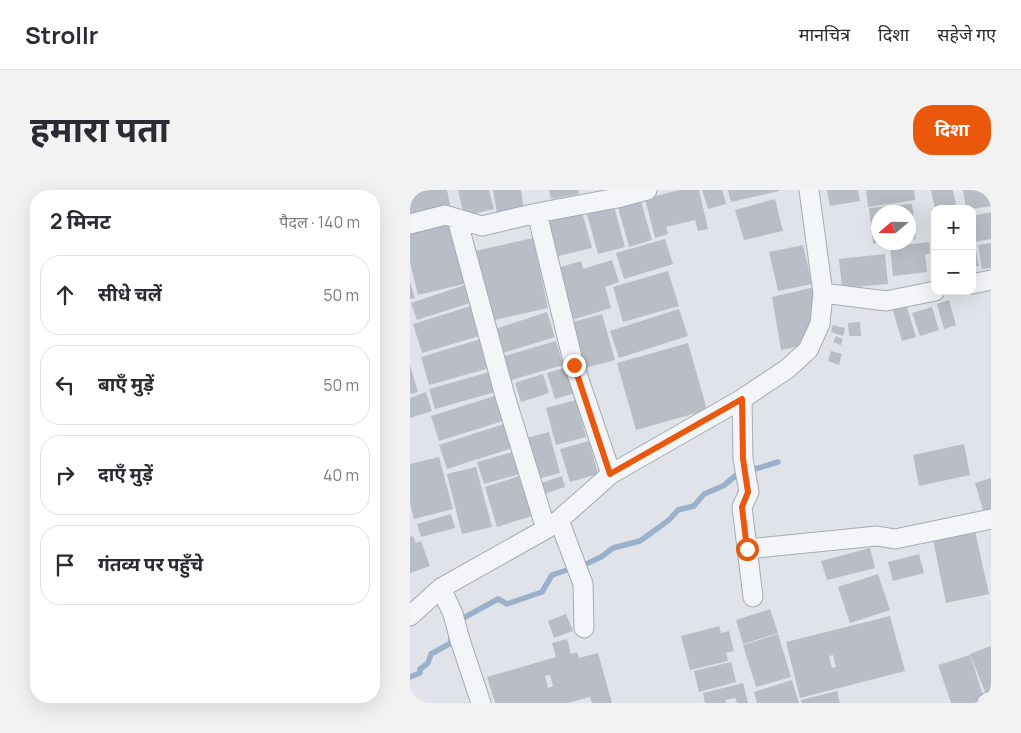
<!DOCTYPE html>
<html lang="hi">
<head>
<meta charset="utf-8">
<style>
	:root { --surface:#fff; --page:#f2f2f3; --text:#2b2b33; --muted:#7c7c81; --line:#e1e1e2; --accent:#ea580c }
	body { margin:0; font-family:Manrope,"Noto Sans Devanagari",sans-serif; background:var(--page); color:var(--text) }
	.controls { position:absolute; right:15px; top:15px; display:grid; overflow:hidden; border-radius:10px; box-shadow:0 5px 20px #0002 }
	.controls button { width:45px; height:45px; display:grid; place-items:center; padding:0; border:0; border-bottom:1px solid var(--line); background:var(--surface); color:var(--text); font:25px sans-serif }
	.compass { position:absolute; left:461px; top:15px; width:45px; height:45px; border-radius:50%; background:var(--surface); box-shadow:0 5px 20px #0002; rotate:250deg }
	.stop { position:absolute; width:15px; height:15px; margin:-11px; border:4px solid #ea580c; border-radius:50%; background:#fff }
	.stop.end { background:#ea580c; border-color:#fff; box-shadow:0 1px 5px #0008 }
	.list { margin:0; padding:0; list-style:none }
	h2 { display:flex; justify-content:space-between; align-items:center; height:65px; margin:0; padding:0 20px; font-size:21px }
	h2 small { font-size:16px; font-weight:400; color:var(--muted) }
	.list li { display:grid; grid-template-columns:32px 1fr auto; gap:15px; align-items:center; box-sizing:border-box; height:80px; margin:0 10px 10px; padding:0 10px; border:1px solid var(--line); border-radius:20px }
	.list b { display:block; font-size:19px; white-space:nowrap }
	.list em { font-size:16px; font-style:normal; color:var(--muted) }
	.icon { flex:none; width:28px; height:28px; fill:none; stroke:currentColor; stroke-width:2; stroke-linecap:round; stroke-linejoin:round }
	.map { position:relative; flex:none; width:581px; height:513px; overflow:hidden; border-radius:20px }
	header { display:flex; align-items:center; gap:30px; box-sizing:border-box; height:70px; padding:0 25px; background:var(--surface); border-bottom:1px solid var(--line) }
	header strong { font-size:24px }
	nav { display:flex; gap:28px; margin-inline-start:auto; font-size:18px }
	.intro { display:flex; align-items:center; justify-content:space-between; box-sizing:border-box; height:120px; padding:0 30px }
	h1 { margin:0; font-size:35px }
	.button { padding:12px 22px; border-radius:20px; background:var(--accent); color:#fff; font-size:18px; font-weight:700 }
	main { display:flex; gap:30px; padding:0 30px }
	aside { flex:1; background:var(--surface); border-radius:20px; box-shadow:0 5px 20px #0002 }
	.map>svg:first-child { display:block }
</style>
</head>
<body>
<header>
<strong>Strollr</strong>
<nav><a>मानचित्र</a><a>दिशा</a><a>सहेजे गए</a></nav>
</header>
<div class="intro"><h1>हमारा पता</h1><a class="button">दिशा</a></div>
<main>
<aside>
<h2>2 मिनट<small>पैदल · 140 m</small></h2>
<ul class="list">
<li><svg class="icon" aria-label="ahead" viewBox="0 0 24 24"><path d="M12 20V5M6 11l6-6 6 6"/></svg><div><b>सीधे चलें</b></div><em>50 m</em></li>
<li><svg class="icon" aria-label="left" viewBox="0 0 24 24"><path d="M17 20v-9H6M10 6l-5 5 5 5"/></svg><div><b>बाएँ मुड़ें</b></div><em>50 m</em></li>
<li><svg class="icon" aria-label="right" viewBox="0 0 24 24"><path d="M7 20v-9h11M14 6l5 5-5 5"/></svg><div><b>दाएँ मुड़ें</b></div><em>40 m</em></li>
<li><svg class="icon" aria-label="arrive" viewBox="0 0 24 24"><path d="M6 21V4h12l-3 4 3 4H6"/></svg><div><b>गंतव्य पर पहुँचे</b></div></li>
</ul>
</aside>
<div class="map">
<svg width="581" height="513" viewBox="0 0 581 513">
	<rect width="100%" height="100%" fill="#e0e4ea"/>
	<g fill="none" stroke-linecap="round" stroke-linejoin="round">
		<path stroke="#9bb0ca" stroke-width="5.5" d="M 342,280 L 368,272
			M 48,431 L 88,409 L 97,414 L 132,402 L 142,385 L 178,373 L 191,367 L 203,358 L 230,351 L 259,330 L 268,320 L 284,316 L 294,304 L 313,296 L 329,283
			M 0,487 L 10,483 L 10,479 L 18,473 L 21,464 L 41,453 L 41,445"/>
	</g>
	<path fill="#b8bdc6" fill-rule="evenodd" d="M 0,0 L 37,0 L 40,15 L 0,25 Z
		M 48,0 L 79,0 L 84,19 L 54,26 Z
		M 83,0 L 111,0 L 114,20 L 87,24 Z
		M 139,0 L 168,0 L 169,4 L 141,9 Z
		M 269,0 L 289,0 L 298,39 L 288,41 L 285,30 L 256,37 L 258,44 L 245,48 L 235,9 Z
		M 292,0 L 312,0 L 316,14 L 298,19 Z
		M 318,0 L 369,0 L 369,1 L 321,12 Z
		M 417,0 L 448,0 L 450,11 L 420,16 Z
		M 456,0 L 504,0 L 505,10 L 458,17 Z
		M 521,0 L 543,0 L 546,15 L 525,19 Z
		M 553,0 L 581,0 L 581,16 L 562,19 L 556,19 Z
		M 230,8 L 242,50 L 219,57 L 207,14 Z
		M 365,9 L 373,41 L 334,50 L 325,20 Z
		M 502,14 L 506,49 L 498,50 L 498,22 L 468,22 L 468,53 L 463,54 L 459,18 Z
		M 204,16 L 215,57 L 188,64 L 177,24 Z
		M 172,22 L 182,58 L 144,67 L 135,32 Z
		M 581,22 L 581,49 L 564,52 L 562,43 L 562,26 Z
		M 42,30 L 58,93 L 8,105 L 0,72 L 0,41 Z
		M 123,48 L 138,118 L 80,131 L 65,61 Z
		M 255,49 L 263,74 L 214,89 L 206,63 Z
		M 519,52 L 520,64 L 515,64 L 517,82 L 483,86 L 480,57 Z
		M 581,53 L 581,78 L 572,79 L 568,55 Z
		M 393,55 L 402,94 L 368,101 L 359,62 Z
		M 565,55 L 569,76 L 562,77 L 562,56 Z
		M 475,64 L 478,94 L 432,98 L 429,69 Z
		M 202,70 L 209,92 L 195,97 L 201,118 L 162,130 L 147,78 L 171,71 L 173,79 Z
		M 258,81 L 269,116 L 213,132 L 203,97 Z
		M 0,92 L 5,108 L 0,109 Z
		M 55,95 L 60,113 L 7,130 L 1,113 Z
		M 405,97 L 402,134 L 391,156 L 371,160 L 362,107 Z
		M 539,110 L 546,135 L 534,139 L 527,114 Z
		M 496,114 L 506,147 L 492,151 L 482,118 Z
		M 64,115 L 73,145 L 12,163 L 3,134 Z
		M 522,117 L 529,140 L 510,146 L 502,123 Z
		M 269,119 L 278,146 L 209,168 L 200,141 Z
		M 137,122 L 145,147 L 93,163 L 85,139 Z
		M 192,124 L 205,170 L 171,179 L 159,133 Z
		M 450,132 L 451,146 L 439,146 L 438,133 Z
		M 423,135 L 435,138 L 433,146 L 421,142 Z
		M 426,146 L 433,149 L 431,155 L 423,152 Z
		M 71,149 L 80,178 L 19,195 L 11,167 Z
		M 146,151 L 153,175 L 98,191 L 91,167 Z
		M 278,153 L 297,220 L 226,240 L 207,173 Z
		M 421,161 L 432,164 L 429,175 L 418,171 Z
		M 0,175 L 8,202 L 0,204 Z
		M 157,177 L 165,203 L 145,209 L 137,183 Z
		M 83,181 L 89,201 L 25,219 L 19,199 Z
		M 133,184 L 139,203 L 111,212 L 105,193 Z
		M 16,202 L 22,221 L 0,228 L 0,208 Z
		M 88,205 L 96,230 L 29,251 L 21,226 Z
		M 166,210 L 176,247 L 146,255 L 136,218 Z
		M 94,234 L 102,258 L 37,279 L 29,255 Z
		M 139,242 L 150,283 L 124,290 L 113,249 Z
		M 179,251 L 188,284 L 160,292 L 150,259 Z
		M 554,254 L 560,285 L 509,296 L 503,265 Z
		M 103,262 L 110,284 L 74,294 L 67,272 Z
		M 29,267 L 43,319 L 4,329 L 0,313 L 0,274 Z
		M 66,277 L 82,337 L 52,344 L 37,284 Z
		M 109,286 L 122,326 L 87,337 L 75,297 Z
		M 152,286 L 155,297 L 131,305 L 128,294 Z
		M 581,288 L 581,320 L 574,323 L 565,293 Z
		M 41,324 L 45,338 L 11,347 L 7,334 Z
		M 565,341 L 579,404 L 536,413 L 523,350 Z
		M 3,346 L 6,353 L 11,351 L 20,376 L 0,383 L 0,347 Z
		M 460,358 L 465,378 L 417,390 L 411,371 Z
		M 509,364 L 514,383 L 483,391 L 478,372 Z
		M 468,384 L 480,420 L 440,433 L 428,397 Z
		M 360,419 L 368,443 L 333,454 L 326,430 Z
		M 156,424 L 163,441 L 144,448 L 138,431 Z
		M 480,426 L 495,481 L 390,508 L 376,452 ZM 423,465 L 426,477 L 422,478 L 419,466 Z
		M 309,436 L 311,443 L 319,441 L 324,461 L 316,463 L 318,471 L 280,480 L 271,446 Z
		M 368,444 L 381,487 L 346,497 L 333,455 Z
		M 157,449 L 161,464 L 167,462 L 169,468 L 188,463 L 202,513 L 182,513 L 180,507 L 157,513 L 85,513 L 77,487 L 146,467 L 142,453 ZM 140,485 L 143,496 L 138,498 L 135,486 Z
		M 581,456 L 581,500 L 575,502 L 560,464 Z
		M 560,465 L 575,511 L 569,513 L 541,513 L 528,475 Z
		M 321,472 L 326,492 L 289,502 L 284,481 Z
		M 382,490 L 389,513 L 347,513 L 344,502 Z
		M 333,493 L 338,513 L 327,513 L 325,508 L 315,510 L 316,513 L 295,513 L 293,503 Z
		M 427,501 L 430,513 L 392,513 L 391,510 Z"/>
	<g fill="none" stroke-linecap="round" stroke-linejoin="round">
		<defs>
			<path id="minor" d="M 127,23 L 164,175 L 201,284
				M 47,29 L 95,206 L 136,339
				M 0,34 L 35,25 L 72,36 L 127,23 L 207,8 L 237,0
				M 562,94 L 581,90
				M 413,103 L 476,111 L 525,101
				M 332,209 L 333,269 L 339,302 L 332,317 L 343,407
				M 149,330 L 173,394 L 174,438
				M 337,359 L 467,346 L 485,349 L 581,329
				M 31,398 L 43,424 L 50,450 L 71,513
				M 0,426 L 31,398 L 136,339 L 149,330 L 201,284 L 332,209 L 377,179 L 398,160 L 410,134 L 413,103 L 399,0
				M 577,513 L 581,511"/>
		</defs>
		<use href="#minor" stroke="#a5abb4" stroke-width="21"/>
		<use href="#minor" stroke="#f3f5f8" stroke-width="19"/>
	</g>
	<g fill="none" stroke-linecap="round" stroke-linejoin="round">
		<path stroke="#ea580c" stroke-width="6" d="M 164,175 L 200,284 L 332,209 L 333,269 L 338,302 L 332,317 L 337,359"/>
	</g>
</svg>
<div class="controls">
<button>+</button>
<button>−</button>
</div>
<svg class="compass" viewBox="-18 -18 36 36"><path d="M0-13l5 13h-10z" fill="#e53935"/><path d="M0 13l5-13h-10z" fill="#7c7c81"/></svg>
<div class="stop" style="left:337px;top:359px"></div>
<div class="stop end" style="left:164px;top:175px"></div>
</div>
</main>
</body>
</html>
